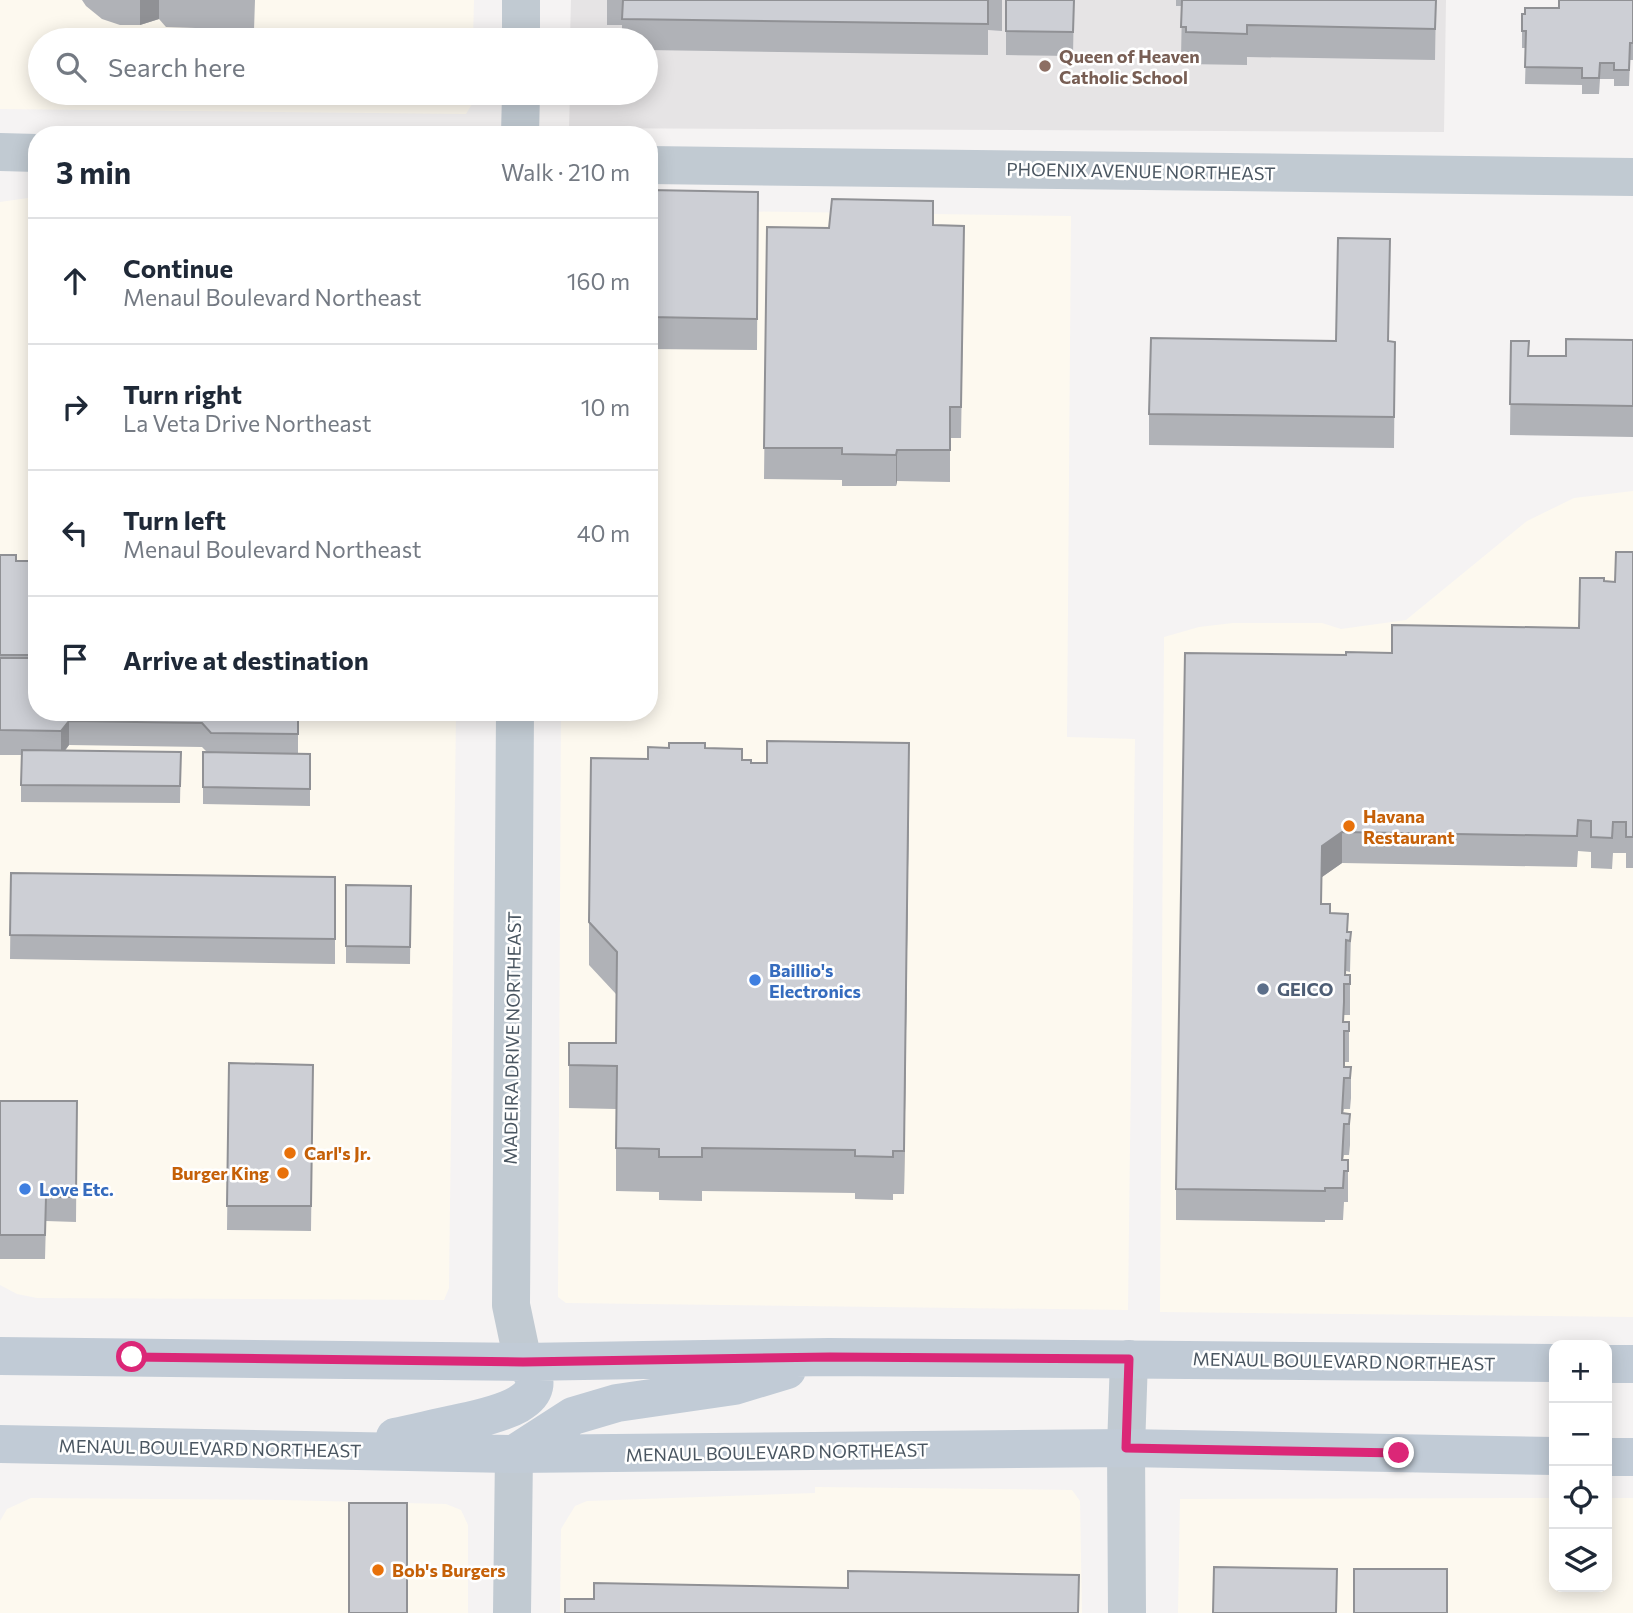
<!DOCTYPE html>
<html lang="en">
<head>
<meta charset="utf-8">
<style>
	:root { --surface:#fff; --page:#f6f6f7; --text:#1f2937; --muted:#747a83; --line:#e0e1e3 }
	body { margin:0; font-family:Commissioner,sans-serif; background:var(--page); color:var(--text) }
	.controls { position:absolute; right:21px; bottom:21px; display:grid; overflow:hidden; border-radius:14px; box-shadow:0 4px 18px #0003 }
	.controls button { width:63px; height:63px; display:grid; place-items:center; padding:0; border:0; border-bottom:2px solid var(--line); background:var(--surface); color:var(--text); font:35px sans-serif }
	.stop { position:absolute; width:21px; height:21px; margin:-16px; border:5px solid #db2777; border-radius:50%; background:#fff }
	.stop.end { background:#db2777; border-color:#fff; box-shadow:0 2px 7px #0008 }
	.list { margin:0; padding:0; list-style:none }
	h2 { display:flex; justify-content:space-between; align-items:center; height:91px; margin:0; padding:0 28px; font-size:30px }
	h2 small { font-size:23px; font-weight:400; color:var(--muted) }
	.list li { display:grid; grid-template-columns:46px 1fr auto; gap:21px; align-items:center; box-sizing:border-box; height:126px; padding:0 28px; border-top:2px solid var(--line) }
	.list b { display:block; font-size:26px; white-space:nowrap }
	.list p { margin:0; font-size:23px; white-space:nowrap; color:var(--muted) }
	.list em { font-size:23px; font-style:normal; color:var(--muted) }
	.icon { flex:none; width:38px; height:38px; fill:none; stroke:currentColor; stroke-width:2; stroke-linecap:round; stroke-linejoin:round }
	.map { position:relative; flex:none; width:1633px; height:1613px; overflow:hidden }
	.search { position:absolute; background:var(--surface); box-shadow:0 4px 18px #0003; left:28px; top:28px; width:630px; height:77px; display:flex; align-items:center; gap:18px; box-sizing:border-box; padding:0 24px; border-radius:38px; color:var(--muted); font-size:26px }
	.panel { position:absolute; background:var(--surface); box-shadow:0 4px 18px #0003; left:28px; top:126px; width:630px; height:595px; border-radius:28px }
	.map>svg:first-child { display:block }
</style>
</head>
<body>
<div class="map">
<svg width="1633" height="1613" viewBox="0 0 1633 1613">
	<rect width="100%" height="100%" fill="#f5f3f3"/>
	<path fill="#fdf9ef" d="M 0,0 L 474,0 L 473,40 L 40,40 L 40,93 L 473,93 L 472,104 L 466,114 L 0,109 Z
		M 28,198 L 37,198 L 37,712 L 456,712 L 449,1288 L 444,1300 L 37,1298 L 17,1294 L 0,1285 L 0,202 Z
		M 649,210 L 1071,216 L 1067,737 L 1135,739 L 1128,1310 L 566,1303 L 558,1297 L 561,712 L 649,712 Z
		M 1633,491 L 1633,1317 L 1160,1312 L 1164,637 L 1199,627 L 1233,623 L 1322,623 L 1341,629 L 1406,620 L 1527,521 L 1574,498 Z
		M 815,1487 L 1072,1490 L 1080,1501 L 1082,1613 L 560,1613 L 561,1529 L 575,1506 L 587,1501 L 815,1493 Z
		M 31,1498 L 282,1500 L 446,1504 L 461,1510 L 468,1525 L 468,1613 L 0,1613 L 0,1521 L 7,1509 Z
		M 1554,1498 L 1554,1587 L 1607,1587 L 1607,1498 L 1633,1498 L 1633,1613 L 1178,1613 L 1180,1499 Z"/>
	<path fill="#e6e4e5" d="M 571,0 L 1446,0 L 1444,132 L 569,128 L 570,93 L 646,93 L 646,40 L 570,40 Z"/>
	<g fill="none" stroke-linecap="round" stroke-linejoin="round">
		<path stroke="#c1cad2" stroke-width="38" d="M 521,40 L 521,0
			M 520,135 L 521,93
			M 0,152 L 37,153
			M 649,165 L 1633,177
			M 515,712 L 511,1305 L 523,1362
			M 512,1613 L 514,1454
			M 1127,1613 L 1126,1448 L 1129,1359"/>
		<path stroke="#c1cbd6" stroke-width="38" d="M 0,1356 L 523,1362 L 829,1357 L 1554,1363
			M 1607,1364 L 1633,1364
			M 395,1437 C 415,1433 434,1428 454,1424 C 480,1418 565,1404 523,1362
			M 0,1444 L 514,1454 L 1126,1448 L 1554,1456
			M 514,1454 L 573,1416 L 617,1403 L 734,1386 L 787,1370
			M 1607,1457 L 1633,1457"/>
	</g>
	<path fill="#b0b2b7" d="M 82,0 L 255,0 L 254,30 L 166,27 L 159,19 L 140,25 L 120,25 L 102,19 L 86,6 Z
		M 607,0 L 1002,0 L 1002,31 L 988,30 L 988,55 L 646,50 L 646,40 L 622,40 L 622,25 L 607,25 Z
		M 1006,0 L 1074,0 L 1073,56 L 1006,55 Z
		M 1176,0 L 1436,0 L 1435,60 L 1247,57 L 1247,65 L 1186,64 L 1186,58 L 1181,58 L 1182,6 L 1176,6 Z
		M 1633,0 L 1633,60 L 1630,60 L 1629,86 L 1614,86 L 1614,79 L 1600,79 L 1599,94 L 1582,94 L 1582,85 L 1525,84 L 1526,48 L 1522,48 L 1522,14 Z
		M 649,190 L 758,192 L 757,350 L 649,349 Z
		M 933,225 L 964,257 L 961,438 L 950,438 L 950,482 L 897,481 L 896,486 L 842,486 L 842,480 L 764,479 L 767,227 L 829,228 Z
		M 1633,340 L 1633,437 L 1510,435 L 1511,341 L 1529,356 L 1566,356 Z
		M 1389,341 L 1395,342 L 1394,448 L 1149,445 L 1149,414 Z
		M 1633,552 L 1633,868 L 1626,868 L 1626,853 L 1613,853 L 1612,869 L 1591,868 L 1591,852 L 1578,851 L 1577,867 L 1342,863 L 1322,877 L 1321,904 L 1348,932 L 1351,932 L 1350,972 L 1346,971 L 1346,975 L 1350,975 L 1350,1015 L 1344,1015 L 1344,1022 L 1349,1022 L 1349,1062 L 1344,1062 L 1344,1067 L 1351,1067 L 1351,1098 L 1350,1109 L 1344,1109 L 1343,1114 L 1350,1114 L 1350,1145 L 1349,1155 L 1344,1155 L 1343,1160 L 1348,1160 L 1348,1202 L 1344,1202 L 1343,1220 L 1325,1220 L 1325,1222 L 1176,1220 L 1176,1189 L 1346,655 L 1392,653 L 1579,628 L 1604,581 L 1615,582 Z
		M 0,555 L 16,561 L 37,561 L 37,712 L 298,712 L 298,754 L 310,754 L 310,806 L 203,804 L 203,752 L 207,752 L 202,747 L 69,745 L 65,751 L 181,752 L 180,803 L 21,802 L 21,755 L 0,755 Z
		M 705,748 L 751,763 L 909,787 L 904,1194 L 893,1194 L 893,1200 L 855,1199 L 855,1193 L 702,1191 L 702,1201 L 659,1200 L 659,1192 L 616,1191 L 616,1109 L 569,1108 L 569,1043 L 616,1043 L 616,994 L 589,965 L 589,922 L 648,759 Z
		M 11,873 L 335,877 L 335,964 L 10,959 Z
		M 346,885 L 411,886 L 410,964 L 346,963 Z
		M 229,1063 L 313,1065 L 311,1231 L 227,1230 Z
		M 0,1101 L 77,1101 L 76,1222 L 46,1221 L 45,1259 L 0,1259 Z"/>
	<path fill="#909195" d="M 140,0 L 159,0 L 159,19 L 140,25 Z
		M 897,450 L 897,481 L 896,486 L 896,455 Z
		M 69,721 L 69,745 L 61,755 L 61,731 Z
		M 909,743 L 909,787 L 904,1194 L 904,1151 Z
		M 1342,832 L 1342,863 L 1322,877 L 1321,935 L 1322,846 Z"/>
	<path fill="#cdcfd5" stroke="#909195" stroke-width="2" d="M 623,0 L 988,0 L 988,24 L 622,19 Z
		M 1006,0 L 1074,0 L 1073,32 L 1006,31 Z
		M 1182,0 L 1436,0 L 1435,29 L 1247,25 L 1247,34 L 1186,32 L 1186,27 L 1181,27 Z
		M 1559,0 L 1633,0 L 1633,43 L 1630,43 L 1629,70 L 1614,70 L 1614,63 L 1600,63 L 1599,78 L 1582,78 L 1582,68 L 1525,67 L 1526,31 L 1522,31 L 1522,14 L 1525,14 L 1525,8 L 1559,8 Z
		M 649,190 L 758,192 L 757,319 L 649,317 Z
		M 832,199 L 933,201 L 933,225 L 964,226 L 961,407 L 950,407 L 950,450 L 897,450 L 896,455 L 842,454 L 842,448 L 764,448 L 767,227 L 829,228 Z
		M 1338,238 L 1390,239 L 1388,341 L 1395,342 L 1394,417 L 1149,414 L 1151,338 L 1336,341 Z
		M 1566,339 L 1633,340 L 1633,406 L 1510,404 L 1511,341 L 1529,341 L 1528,356 L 1566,356 Z
		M 1616,552 L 1633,552 L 1633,837 L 1626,837 L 1626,822 L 1613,822 L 1612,838 L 1591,837 L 1591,821 L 1578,820 L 1577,836 L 1342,832 L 1322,846 L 1321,904 L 1330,904 L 1330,913 L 1348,914 L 1347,932 L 1351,932 L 1350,941 L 1346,940 L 1345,975 L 1350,975 L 1350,984 L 1344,984 L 1344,1002 L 1343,1022 L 1349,1022 L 1349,1031 L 1344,1031 L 1344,1067 L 1351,1067 L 1350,1078 L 1344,1078 L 1342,1113 L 1350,1114 L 1349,1124 L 1344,1124 L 1342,1160 L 1348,1160 L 1348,1171 L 1344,1171 L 1343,1188 L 1325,1188 L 1325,1191 L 1176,1189 L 1185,653 L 1346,655 L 1346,652 L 1392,653 L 1392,625 L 1579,628 L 1580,578 L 1604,578 L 1604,581 L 1615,582 Z
		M 0,555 L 16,555 L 16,561 L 37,561 L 37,655 L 0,655 Z
		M 0,658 L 37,658 L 37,712 L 298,712 L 298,734 L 211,733 L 202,723 L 69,721 L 61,731 L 0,730 Z
		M 767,741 L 909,743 L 904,1151 L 893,1151 L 893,1157 L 855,1156 L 855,1150 L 702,1148 L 702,1157 L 659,1157 L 659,1149 L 616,1148 L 617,1066 L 569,1065 L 569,1043 L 616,1043 L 617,952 L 589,922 L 591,758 L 648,759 L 648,747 L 669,748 L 669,743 L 705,743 L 705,748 L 742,749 L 742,760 L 751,760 L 751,763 L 767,763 Z
		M 22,750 L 181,752 L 180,786 L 21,785 Z
		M 203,752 L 310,754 L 310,789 L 203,787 Z
		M 11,873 L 335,877 L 335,939 L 10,935 Z
		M 346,885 L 411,886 L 410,947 L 346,946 Z
		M 229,1063 L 313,1065 L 311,1206 L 227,1206 Z
		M 0,1101 L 77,1101 L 76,1197 L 46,1197 L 45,1235 L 0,1235 Z
		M 349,1503 L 407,1503 L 407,1613 L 349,1613 Z
		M 1214,1567 L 1337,1569 L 1336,1613 L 1213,1613 Z
		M 1354,1569 L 1447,1569 L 1447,1613 L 1354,1613 Z
		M 848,1571 L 1079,1575 L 1078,1613 L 565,1613 L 565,1599 L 594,1599 L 594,1583 L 848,1588 Z"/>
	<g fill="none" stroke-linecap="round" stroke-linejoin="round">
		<path stroke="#db2777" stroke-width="9" d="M 132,1357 L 523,1362 L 830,1357 L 1129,1359 L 1126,1448 L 1399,1453"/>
	</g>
	<circle fill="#8d6e63" stroke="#fff" stroke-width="2.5" cx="1045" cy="66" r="7"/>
	<g fill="#e8710a" stroke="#fff" stroke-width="2.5">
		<circle cx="1349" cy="826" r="7"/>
		<circle cx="290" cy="1153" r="7"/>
		<circle cx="283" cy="1173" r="7"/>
		<circle cx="378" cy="1570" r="7"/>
	</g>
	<g fill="#3f7fe0" stroke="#fff" stroke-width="2.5">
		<circle cx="755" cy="980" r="7"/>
		<circle cx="25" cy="1189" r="7"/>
	</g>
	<circle fill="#5c6f8a" stroke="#fff" stroke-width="2.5" cx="1263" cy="989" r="7"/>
	<g text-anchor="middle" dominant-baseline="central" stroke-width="5" stroke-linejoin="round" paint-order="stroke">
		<g font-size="18" font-weight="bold" fill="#785e54" stroke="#fff" text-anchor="start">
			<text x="1059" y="56">Queen of Heaven<tspan x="1059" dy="21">Catholic School</tspan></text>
		</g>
		<g font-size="18" fill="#4a5661" stroke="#fff">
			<text transform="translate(1141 171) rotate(1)">PHOENIX AVENUE NORTHEAST</text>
			<text transform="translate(512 1038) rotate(-89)">MADEIRA DRIVE NORTHEAST</text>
			<text transform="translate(1344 1361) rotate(1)">MENAUL BOULEVARD NORTHEAST</text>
			<text transform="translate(210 1448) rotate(1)">MENAUL BOULEVARD NORTHEAST</text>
			<text transform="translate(777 1452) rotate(-1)">MENAUL BOULEVARD NORTHEAST</text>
		</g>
		<g font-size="18" font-weight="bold" fill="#c56008" stroke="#fff" text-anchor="start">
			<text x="1363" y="816">Havana<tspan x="1363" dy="21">Restaurant</tspan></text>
			<text x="304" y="1153">Carl's Jr.</text>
			<text x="269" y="1173" text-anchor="end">Burger King</text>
			<text x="392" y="1570">Bob's Burgers</text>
		</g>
		<g font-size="18" font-weight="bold" fill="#366cbe" stroke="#fff" text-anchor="start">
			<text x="769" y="970">Baillio's<tspan x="769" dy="21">Electronics</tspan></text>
			<text x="39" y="1189">Love Etc.</text>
		</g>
		<g font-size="18" font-weight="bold" fill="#4e5e75" stroke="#fff" text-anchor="start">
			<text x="1277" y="989">GEICO</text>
		</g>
	</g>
</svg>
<div class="controls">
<button>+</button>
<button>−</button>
<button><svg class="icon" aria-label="locate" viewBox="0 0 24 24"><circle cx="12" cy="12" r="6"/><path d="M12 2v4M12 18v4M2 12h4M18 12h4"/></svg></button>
<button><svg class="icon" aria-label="layers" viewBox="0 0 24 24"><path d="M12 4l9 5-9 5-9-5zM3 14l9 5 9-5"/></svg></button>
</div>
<div class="stop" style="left:132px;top:1357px"></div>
<div class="stop end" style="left:1399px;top:1453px"></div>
<div class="search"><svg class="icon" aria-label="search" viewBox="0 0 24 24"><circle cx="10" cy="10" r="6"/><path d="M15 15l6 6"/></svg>Search here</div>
<section class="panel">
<h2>3 min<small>Walk · 210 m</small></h2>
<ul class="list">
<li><svg class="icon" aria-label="ahead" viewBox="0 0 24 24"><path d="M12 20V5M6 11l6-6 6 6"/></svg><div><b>Continue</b><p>Menaul Boulevard Northeast</p></div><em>160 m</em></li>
<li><svg class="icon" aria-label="right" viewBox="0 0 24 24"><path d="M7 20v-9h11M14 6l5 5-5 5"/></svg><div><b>Turn right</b><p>La Veta Drive Northeast</p></div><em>10 m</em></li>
<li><svg class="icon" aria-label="left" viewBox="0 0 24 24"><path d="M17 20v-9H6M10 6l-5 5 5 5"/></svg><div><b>Turn left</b><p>Menaul Boulevard Northeast</p></div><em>40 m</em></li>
<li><svg class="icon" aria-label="arrive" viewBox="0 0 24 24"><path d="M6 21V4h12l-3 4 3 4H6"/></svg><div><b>Arrive at destination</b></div></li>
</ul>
</section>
</div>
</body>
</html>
